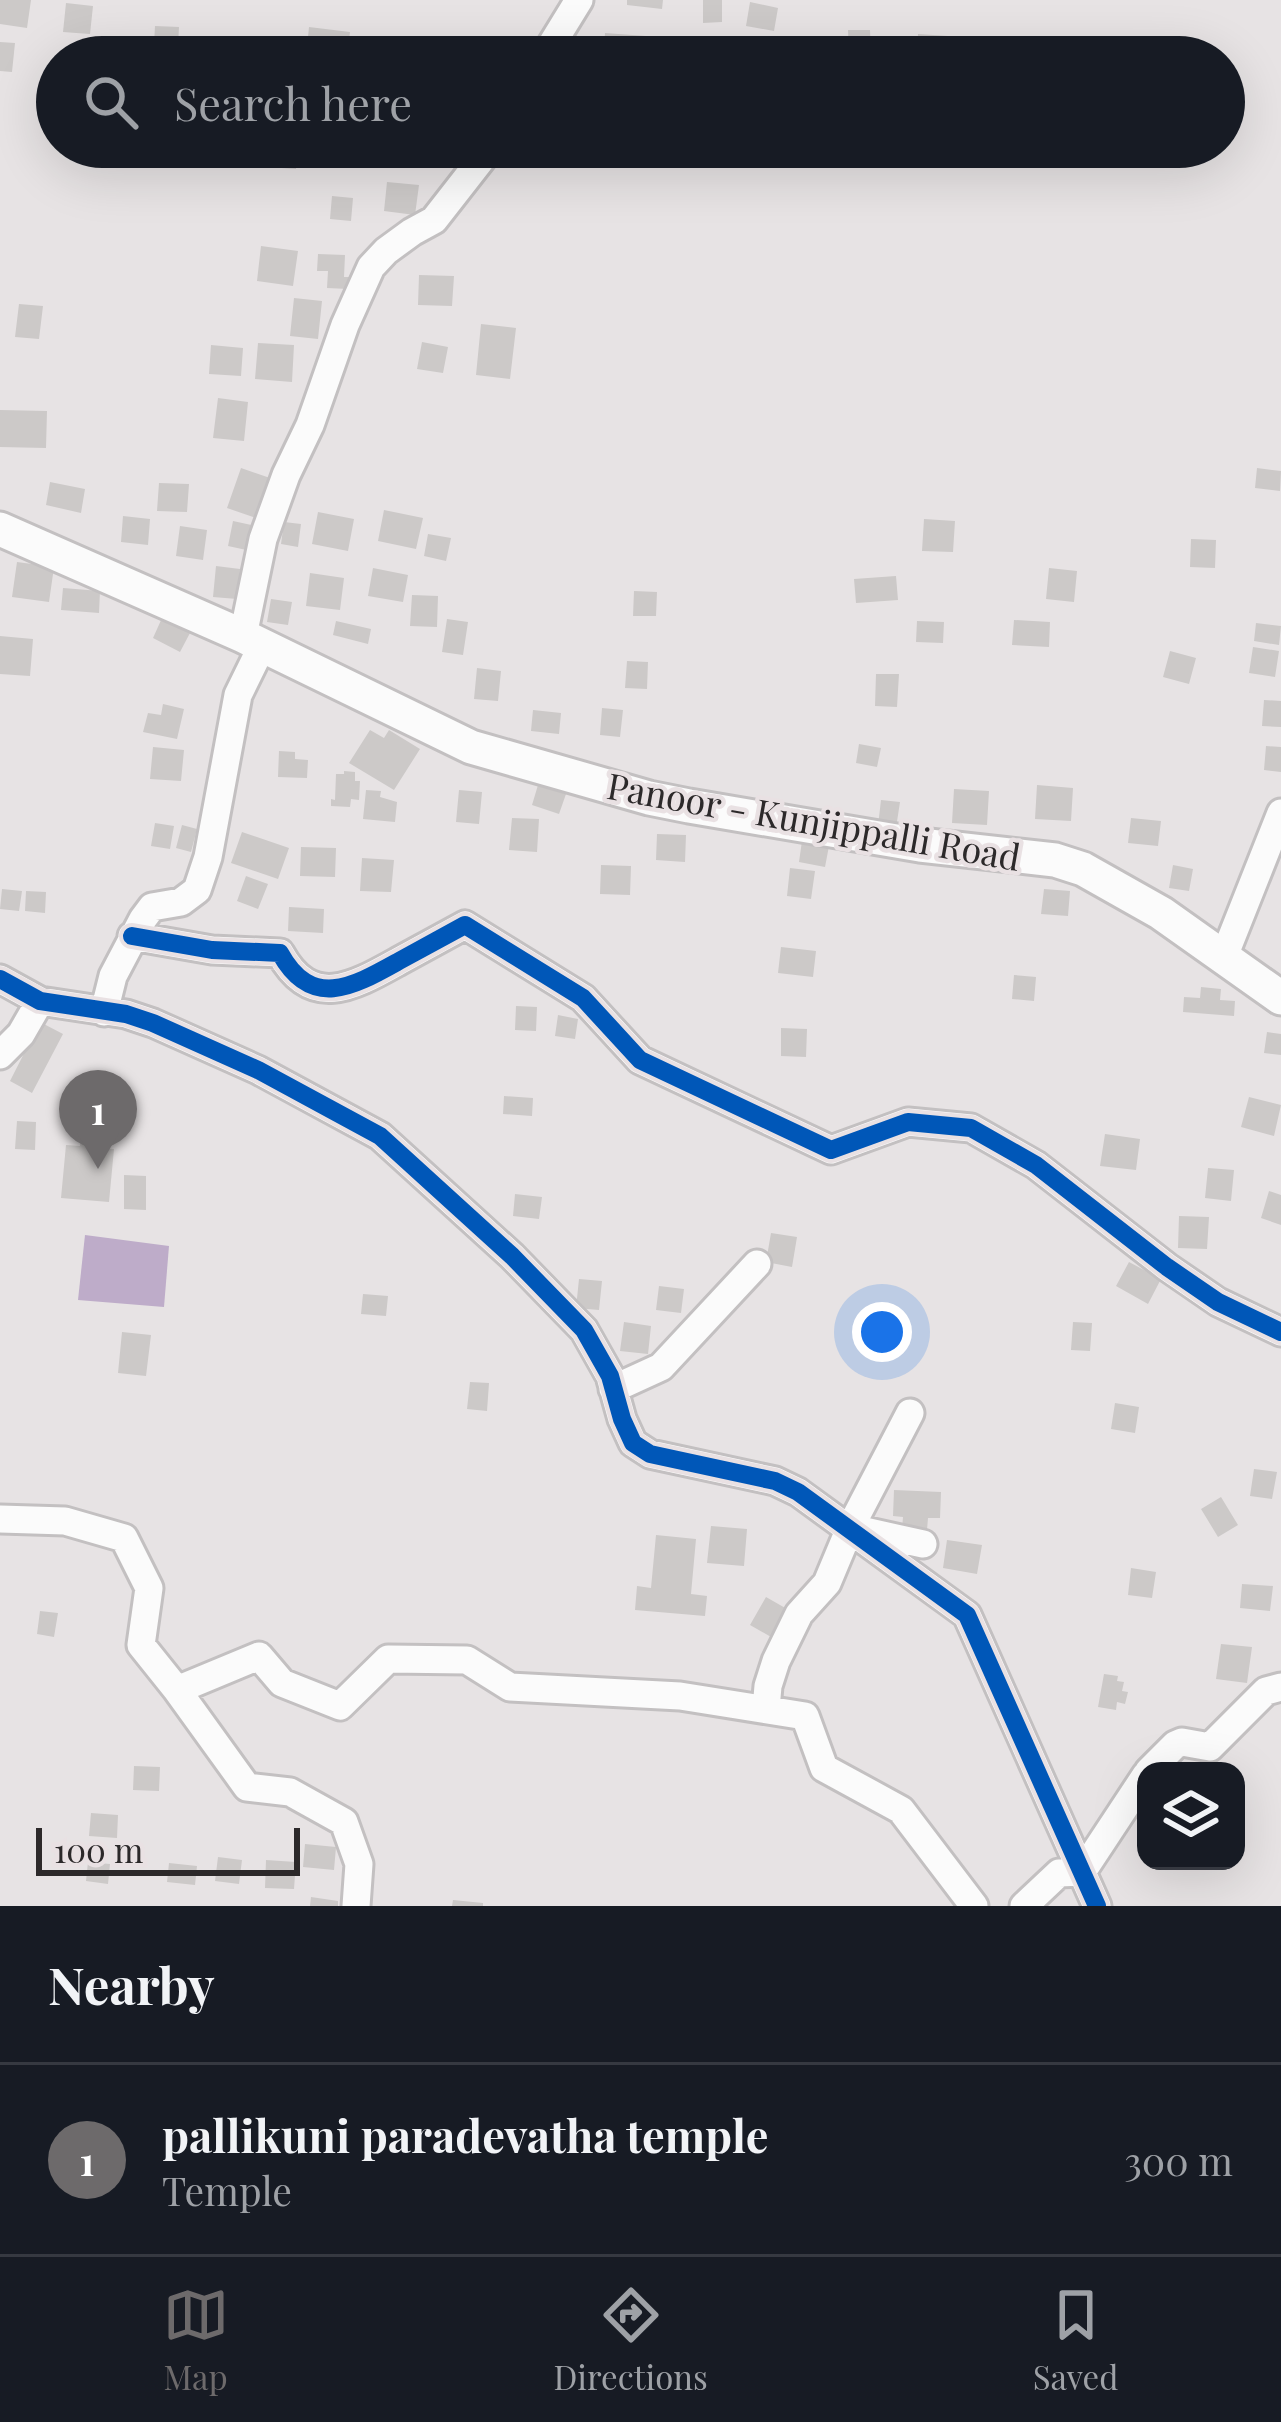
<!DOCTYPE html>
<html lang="en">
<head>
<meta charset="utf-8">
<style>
	:root { --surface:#171b24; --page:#20242c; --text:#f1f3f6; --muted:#9ea1a6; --line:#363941; --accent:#6d6a6b }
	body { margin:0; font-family:"Playfair Display",serif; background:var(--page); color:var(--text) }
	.controls { position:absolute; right:36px; bottom:36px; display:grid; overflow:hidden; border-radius:24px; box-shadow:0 12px 48px #0002 }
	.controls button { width:108px; height:108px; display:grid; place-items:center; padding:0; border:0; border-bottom:3px solid var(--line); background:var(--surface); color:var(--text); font:60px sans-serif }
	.scale { position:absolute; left:36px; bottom:30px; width:264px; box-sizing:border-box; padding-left:12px; border:6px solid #2c292a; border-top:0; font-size:33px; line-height:42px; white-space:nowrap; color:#2c292a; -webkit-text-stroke:9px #e9e1e3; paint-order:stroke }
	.you { position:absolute; left:882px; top:1332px; width:42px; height:42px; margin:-30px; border:9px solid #fff; border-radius:50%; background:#1a73e8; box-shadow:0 0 0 18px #1a73e833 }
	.badge { display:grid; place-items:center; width:78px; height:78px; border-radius:50%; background:var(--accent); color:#fff; font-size:39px; font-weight:700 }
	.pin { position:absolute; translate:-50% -99px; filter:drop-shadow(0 3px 6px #0008) }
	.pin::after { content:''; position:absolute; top:63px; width:42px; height:36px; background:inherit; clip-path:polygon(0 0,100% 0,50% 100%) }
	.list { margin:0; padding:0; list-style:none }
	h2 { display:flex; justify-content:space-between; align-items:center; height:156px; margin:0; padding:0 48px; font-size:51px }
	h2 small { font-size:39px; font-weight:400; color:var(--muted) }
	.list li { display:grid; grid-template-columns:78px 1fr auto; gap:36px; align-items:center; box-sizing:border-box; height:192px; padding:0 48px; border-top:3px solid var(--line) }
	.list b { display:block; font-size:45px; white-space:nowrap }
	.list p { margin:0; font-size:39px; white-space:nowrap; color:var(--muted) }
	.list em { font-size:39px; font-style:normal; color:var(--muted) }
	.icon { flex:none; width:66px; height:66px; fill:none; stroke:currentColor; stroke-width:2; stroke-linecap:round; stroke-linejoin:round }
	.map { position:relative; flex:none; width:1281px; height:1906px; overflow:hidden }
	.search { position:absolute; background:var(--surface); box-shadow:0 12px 48px #0002; left:36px; right:36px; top:36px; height:132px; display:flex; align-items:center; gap:30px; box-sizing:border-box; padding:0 42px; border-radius:66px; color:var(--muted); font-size:45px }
	.sheet { height:348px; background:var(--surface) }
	nav { display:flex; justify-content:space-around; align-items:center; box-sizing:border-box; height:168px; border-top:3px solid var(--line); background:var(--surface); font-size:33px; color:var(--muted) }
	nav a { display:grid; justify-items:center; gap:6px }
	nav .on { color:var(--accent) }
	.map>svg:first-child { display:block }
</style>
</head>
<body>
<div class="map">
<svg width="1281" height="1906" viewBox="0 0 1281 1906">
	<rect width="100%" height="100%" fill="#e7e3e4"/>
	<path fill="#beacc9" d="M 85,1235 L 169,1246 L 164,1307 L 78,1300 Z"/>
	<path fill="#ccc9c8" d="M 0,0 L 31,0 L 27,28 L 0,24 Z
		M 627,0 L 663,0 L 662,9 L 627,5 Z
		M 703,0 L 722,0 L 722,22 L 703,23 Z
		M 750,2 L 778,8 L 774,31 L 746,26 Z
		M 66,3 L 93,6 L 90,34 L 63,32 Z
		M 155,26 L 179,27 L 178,46 L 154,44 Z
		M 309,27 L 350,32 L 347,57 L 306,57 Z
		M 848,30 L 870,30 L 871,52 L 849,52 Z
		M 605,33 L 646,36 L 644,57 L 603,57 Z
		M 918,34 L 948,36 L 946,57 L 917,57 Z
		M 808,36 L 831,38 L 829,57 L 806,57 Z
		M 0,42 L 15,43 L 12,72 L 0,71 Z
		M 84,147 L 107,147 L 106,155 L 84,152 Z
		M 268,147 L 297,147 L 296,169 L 267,167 Z
		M 426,147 L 459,147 L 458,157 L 426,156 Z
		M 387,182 L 419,185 L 415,215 L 384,211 Z
		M 332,196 L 353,198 L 351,221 L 330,219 Z
		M 261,246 L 298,251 L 293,286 L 257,281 Z
		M 318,254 L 345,255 L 344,277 L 349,277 L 348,289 L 327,288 L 328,271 L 317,271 Z
		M 419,275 L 454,276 L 452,306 L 418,305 Z
		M 294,298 L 322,301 L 318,339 L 290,336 Z
		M 19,304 L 43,306 L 39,339 L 15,337 Z
		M 481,324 L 516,328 L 510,379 L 476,375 Z
		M 422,342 L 448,347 L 443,373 L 417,369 Z
		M 258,343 L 294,345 L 292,382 L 255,379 Z
		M 211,345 L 243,348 L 241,376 L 209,374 Z
		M 218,398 L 248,402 L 244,441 L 213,438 Z
		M 0,410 L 47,411 L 46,448 L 0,447 Z
		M 241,468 L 270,478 L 256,518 L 227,508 Z
		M 1257,468 L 1281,471 L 1280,491 L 1255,488 Z
		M 50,482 L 85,489 L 81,513 L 46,505 Z
		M 159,483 L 189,484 L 187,512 L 157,511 Z
		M 384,510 L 423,518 L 416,549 L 378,541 Z
		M 318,512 L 354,519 L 348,551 L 312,544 Z
		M 123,516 L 150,519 L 148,545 L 121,542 Z
		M 924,519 L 955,521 L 953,552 L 922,551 Z
		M 233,521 L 256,526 L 251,551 L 228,546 Z
		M 284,522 L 301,524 L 298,547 L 281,544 Z
		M 180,526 L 207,530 L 203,560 L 176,556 Z
		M 428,534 L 451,538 L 446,561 L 424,556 Z
		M 1191,539 L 1216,540 L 1215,568 L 1190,567 Z
		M 17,562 L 54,567 L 49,602 L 12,597 Z
		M 216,566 L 240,569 L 237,599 L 213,597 Z
		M 373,568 L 408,575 L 403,602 L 368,596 Z
		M 1049,568 L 1077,571 L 1074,602 L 1046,599 Z
		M 310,573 L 344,578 L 340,610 L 306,606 Z
		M 896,576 L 898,600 L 856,603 L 854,579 Z
		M 63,588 L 100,591 L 99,613 L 61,610 Z
		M 634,591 L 657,592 L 656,616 L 633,616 Z
		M 412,595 L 438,596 L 437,627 L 410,626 Z
		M 271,599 L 292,602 L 288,625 L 267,622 Z
		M 162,618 L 190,633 L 180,652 L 153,638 Z
		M 447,619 L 468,622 L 463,655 L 442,652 Z
		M 1014,620 L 1050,622 L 1049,647 L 1012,645 Z
		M 336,621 L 371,629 L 368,644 L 333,635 Z
		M 917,621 L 944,622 L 943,643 L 916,642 Z
		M 1256,623 L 1281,626 L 1279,645 L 1254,641 Z
		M 0,636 L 33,639 L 30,676 L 0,674 Z
		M 1253,647 L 1279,651 L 1275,677 L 1249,673 Z
		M 1170,651 L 1196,658 L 1189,684 L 1163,677 Z
		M 627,661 L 648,662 L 647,689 L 625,688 Z
		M 477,668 L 501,671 L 498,701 L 474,699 Z
		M 876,674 L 899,674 L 897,707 L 875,706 Z
		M 1264,700 L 1281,701 L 1281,727 L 1262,726 Z
		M 163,704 L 184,709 L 177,739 L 143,732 L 148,713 L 161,715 Z
		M 602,708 L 623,710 L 620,737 L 600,735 Z
		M 533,710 L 561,713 L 559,734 L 531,731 Z
		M 370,730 L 384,738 L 389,730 L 420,749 L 394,790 L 349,763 Z
		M 859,744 L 881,748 L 877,767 L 856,763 Z
		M 1266,746 L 1281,747 L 1281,772 L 1264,770 Z
		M 153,747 L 184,750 L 181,781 L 150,779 Z
		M 279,751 L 295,752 L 295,759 L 308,760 L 307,778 L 278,777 Z
		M 344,771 L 355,772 L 355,781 L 360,781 L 359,800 L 351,799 L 350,807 L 331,806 L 331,799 L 335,800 L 336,774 L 344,774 Z
		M 538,785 L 566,794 L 559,814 L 532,805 Z
		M 1037,785 L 1073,788 L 1071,821 L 1035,819 Z
		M 954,789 L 989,791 L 987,825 L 952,823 Z
		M 366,790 L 381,791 L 380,797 L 397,802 L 395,822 L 363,819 Z
		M 459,790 L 482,792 L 479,824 L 456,822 Z
		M 881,800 L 900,802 L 896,828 L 878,826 Z
		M 512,818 L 539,819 L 537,852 L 509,850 Z
		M 1131,818 L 1161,821 L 1158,846 L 1128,843 Z
		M 155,823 L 174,826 L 170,849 L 151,846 Z
		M 182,825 L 197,829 L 191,852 L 176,848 Z
		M 242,832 L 289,848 L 278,879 L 231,863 Z
		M 657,834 L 686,835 L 685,862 L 656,860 Z
		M 802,841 L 829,846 L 825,867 L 799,862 Z
		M 301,847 L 336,848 L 335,877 L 300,876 Z
		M 362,858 L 394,860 L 391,892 L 360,891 Z
		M 601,865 L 631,866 L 630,895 L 600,894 Z
		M 1173,865 L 1193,869 L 1189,891 L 1169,888 Z
		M 790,868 L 815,871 L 811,899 L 787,896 Z
		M 246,876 L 268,884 L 258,909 L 237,901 Z
		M 2,889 L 22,891 L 19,911 L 0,909 Z
		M 1044,889 L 1070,891 L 1068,916 L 1041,914 Z
		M 26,891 L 46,892 L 45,913 L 25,911 Z
		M 289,907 L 324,909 L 323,933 L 288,931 Z
		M 781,947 L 816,951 L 813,977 L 778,973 Z
		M 1014,975 L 1036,977 L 1034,1001 L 1012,999 Z
		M 1201,987 L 1221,989 L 1220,1000 L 1235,1001 L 1234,1016 L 1183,1012 L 1184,997 L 1200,998 Z
		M 516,1006 L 537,1007 L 536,1031 L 515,1030 Z
		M 558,1015 L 578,1019 L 575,1039 L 555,1036 Z
		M 40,1022 L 63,1034 L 32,1093 L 10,1081 Z
		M 781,1028 L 807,1029 L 806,1057 L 781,1056 Z
		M 1267,1032 L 1281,1034 L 1281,1055 L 1264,1053 Z
		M 504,1096 L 533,1098 L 532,1116 L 503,1114 Z
		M 1249,1097 L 1281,1105 L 1274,1136 L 1241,1127 Z
		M 17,1121 L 36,1122 L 35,1150 L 15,1149 Z
		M 82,1131 L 100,1133 L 99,1148 L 114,1149 L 109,1202 L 61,1198 L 66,1145 L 80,1146 Z
		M 1105,1134 L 1140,1139 L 1136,1170 L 1100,1166 Z
		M 1208,1168 L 1234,1170 L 1231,1201 L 1205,1198 Z
		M 124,1175 L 146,1176 L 146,1210 L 124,1209 Z
		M 1269,1191 L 1281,1195 L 1281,1225 L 1261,1218 Z
		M 515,1194 L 542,1197 L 539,1219 L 513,1216 Z
		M 1179,1216 L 1209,1217 L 1207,1249 L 1178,1248 Z
		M 771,1233 L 797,1237 L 792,1267 L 766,1262 Z
		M 1129,1262 L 1161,1279 L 1148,1304 L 1116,1286 Z
		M 579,1279 L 602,1281 L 599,1310 L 576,1308 Z
		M 659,1286 L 684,1289 L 681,1313 L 656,1310 Z
		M 363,1294 L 388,1296 L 386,1316 L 361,1314 Z
		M 624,1322 L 651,1326 L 648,1354 L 620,1351 Z
		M 1073,1322 L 1092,1323 L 1090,1351 L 1071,1350 Z
		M 122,1332 L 151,1335 L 146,1376 L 118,1373 Z
		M 470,1382 L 489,1383 L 487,1411 L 467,1409 Z
		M 1115,1403 L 1139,1407 L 1135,1433 L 1111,1429 Z
		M 1254,1469 L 1277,1472 L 1272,1499 L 1250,1496 Z
		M 894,1490 L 941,1492 L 940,1518 L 928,1518 L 927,1530 L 902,1529 L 903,1517 L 893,1516 Z
		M 1221,1497 L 1238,1525 L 1218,1537 L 1201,1509 Z
		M 711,1526 L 747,1529 L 744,1566 L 707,1563 Z
		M 656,1535 L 696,1539 L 691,1594 L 707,1596 L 705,1616 L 635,1610 L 637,1586 L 651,1588 Z
		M 947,1540 L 982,1545 L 977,1574 L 943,1568 Z
		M 1131,1568 L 1156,1572 L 1152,1598 L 1128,1595 Z
		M 1242,1584 L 1273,1586 L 1270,1611 L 1240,1608 Z
		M 766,1597 L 794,1613 L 778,1641 L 750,1625 Z
		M 40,1611 L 58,1613 L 54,1637 L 37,1634 Z
		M 1221,1644 L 1252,1647 L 1247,1683 L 1216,1679 Z
		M 1104,1674 L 1118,1676 L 1117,1681 L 1124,1682 L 1122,1691 L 1128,1692 L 1125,1704 L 1117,1702 L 1116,1710 L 1098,1707 Z
		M 134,1766 L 160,1767 L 159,1791 L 133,1790 Z
		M 91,1813 L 118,1815 L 117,1838 L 89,1836 Z
		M 305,1844 L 336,1847 L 334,1870 L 303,1867 Z
		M 218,1857 L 242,1860 L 239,1884 L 215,1881 Z
		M 266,1860 L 296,1862 L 294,1889 L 265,1888 Z
		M 88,1862 L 110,1864 L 108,1884 L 86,1881 Z
		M 169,1863 L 197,1866 L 195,1885 L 167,1882 Z
		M 311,1897 L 338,1901 L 338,1906 L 310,1906 Z
		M 453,1900 L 483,1903 L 483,1906 L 452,1906 Z"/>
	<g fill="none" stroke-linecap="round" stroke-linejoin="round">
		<defs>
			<path id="minor" d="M 544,57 L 579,0
				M 243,636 L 263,539 L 286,475 L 310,425 L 345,325 L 371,267 L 386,251 L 412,232 L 434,220 L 491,147
				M 132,936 L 212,950 L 280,953 C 312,1011 354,986 399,961 C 421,949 443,937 465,925 L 583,998 L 640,1060 L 831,1150 L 908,1122 L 971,1128 L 1036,1165 L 1167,1267 L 1218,1302 L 1281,1332
				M 1223,959 L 1281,813
				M 0,979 L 40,1001 L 126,1014 L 153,1023 L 258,1070 L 380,1136 L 512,1256 L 584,1330 L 610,1376 L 622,1419 L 633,1443 L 650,1454 L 775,1481 L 798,1492 L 967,1615 L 1097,1906
				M 104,1012 L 113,976 L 143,919 L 152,907 L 181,902 L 197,890 L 208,857 L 238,695 L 262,646
				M 0,1055 L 21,1034 L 40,1001
				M 613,1389 L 661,1367 L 757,1264
				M 0,1519 L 65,1521 L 124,1538 L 149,1588 L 141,1645 L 177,1690 L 247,1787 L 290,1792 L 344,1822 L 359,1864 L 356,1906
				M 860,1530 L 923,1544
				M 177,1690 L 259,1656 L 282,1683 L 340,1706 L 388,1659 L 467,1660 L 510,1687 L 680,1696 L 805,1716 L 824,1768 L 901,1810 L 974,1906
				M 766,1709 L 768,1686 L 776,1661 L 799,1614 L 827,1583 L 850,1528 L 910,1413
				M 1149,1771 L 1175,1745 L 1182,1742 L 1210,1747 L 1266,1691 L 1281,1687
				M 1024,1906 L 1059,1873 L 1082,1872 L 1146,1775"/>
			<path id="major" d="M 0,529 L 243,636 L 471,747 L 649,798 L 689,806 L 920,845 L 1055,860 L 1083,869 L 1161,913 L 1281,998"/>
		</defs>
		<use href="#minor" stroke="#c3c0c1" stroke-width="33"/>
		<use href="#major" stroke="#c3c0c1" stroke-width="39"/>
		<use href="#minor" stroke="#fbfbfb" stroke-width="27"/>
		<use href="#major" stroke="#fbfbfb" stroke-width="33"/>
		<defs>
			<path id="cycleway" d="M 132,936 L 212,950 L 280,953 C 312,1011 354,986 399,961 C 421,949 443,937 465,925 L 583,998 L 640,1060 L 831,1150 L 908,1122 L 971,1128 L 1036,1165 L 1167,1267 L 1218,1302 L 1281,1332
				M 0,979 L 40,1001 L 126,1014 L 153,1023 L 258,1070 L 380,1136 L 512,1256 L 584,1330 L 610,1376 L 622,1419 L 633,1443 L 650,1454 L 775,1481 L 798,1492 L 967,1615 L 1097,1906"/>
		</defs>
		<use href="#cycleway" stroke="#e9e1e3" stroke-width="26"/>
		<use href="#cycleway" stroke="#0057b8" stroke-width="18"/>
	</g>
	<g text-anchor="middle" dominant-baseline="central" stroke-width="9" stroke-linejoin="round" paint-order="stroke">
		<g font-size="36" fill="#2c292a" stroke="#e9e1e3">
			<text transform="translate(814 820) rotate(10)">Panoor - Kunjippalli Road</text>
		</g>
	</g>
</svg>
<div class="controls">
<button><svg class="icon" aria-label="layers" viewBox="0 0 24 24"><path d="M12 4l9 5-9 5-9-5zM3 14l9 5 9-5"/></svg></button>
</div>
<div class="scale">100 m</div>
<div class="you"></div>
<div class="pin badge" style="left:98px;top:1169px">1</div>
<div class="search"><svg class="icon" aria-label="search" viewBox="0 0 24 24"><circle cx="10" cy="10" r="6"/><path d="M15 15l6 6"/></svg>Search here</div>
</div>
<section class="sheet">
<h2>Nearby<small></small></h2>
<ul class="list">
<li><span class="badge">1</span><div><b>pallikuni paradevatha temple</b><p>Temple</p></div><em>300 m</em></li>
</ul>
</section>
<nav>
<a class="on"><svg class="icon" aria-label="map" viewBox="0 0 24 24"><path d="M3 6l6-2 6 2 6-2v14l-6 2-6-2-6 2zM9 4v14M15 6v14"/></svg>Map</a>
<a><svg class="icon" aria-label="directions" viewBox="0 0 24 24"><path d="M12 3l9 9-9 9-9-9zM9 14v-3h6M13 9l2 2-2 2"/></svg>Directions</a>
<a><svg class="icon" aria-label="saved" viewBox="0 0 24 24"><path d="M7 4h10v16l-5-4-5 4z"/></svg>Saved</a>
</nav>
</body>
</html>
